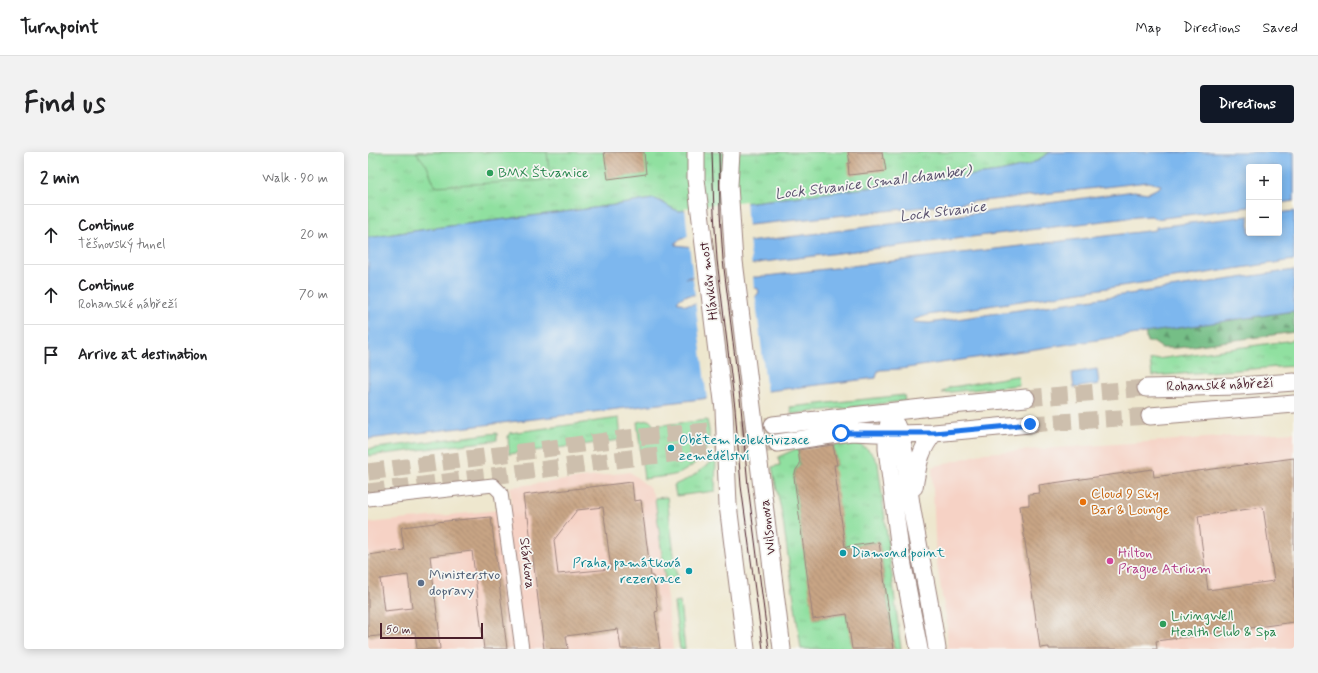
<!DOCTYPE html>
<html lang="en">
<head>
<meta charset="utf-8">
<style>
	:root { --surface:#fff; --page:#f2f2f2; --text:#202124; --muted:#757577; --line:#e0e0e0; --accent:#111827 }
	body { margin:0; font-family:Mynerve,sans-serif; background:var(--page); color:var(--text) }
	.controls { position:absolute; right:12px; top:12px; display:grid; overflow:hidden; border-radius:4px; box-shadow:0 2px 10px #0003 }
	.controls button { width:36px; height:36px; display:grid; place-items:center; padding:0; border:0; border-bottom:1px solid var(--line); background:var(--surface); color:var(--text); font:20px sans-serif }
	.scale { position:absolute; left:12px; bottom:10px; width:103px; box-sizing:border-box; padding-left:4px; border:2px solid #4a1f2b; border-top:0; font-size:11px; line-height:14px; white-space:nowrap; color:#4a1f2b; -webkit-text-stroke:3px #f6f6f2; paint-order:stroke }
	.stop { position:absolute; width:12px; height:12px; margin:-9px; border:3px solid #1a73e8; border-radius:50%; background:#fff }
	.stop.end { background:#1a73e8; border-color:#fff; box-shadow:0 1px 4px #0008 }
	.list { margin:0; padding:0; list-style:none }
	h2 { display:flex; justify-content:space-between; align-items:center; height:52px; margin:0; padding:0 16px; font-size:17px }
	h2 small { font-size:13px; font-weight:400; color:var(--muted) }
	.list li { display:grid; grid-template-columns:26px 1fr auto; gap:12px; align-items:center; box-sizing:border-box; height:60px; padding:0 16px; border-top:1px solid var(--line) }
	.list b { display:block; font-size:15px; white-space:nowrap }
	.list p { margin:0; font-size:13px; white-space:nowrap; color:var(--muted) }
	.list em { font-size:13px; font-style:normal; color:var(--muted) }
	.icon { flex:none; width:22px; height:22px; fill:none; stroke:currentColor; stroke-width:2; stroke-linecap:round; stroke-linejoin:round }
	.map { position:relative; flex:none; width:926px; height:497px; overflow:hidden; border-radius:4px }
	header { display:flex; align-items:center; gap:24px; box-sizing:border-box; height:56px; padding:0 20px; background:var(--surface); border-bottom:1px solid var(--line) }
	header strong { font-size:19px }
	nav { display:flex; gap:22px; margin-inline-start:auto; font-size:14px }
	.intro { display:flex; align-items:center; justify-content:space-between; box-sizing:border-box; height:96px; padding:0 24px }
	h1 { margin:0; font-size:28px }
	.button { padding:10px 18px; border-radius:4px; background:var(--accent); color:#fff; font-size:14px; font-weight:700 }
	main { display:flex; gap:24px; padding:0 24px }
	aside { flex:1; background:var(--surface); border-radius:4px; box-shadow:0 2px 10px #0003 }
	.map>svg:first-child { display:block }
</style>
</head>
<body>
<header>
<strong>Turnpoint</strong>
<nav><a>Map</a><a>Directions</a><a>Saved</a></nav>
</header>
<div class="intro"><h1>Find us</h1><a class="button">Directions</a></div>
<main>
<aside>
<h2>2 min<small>Walk · 90 m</small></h2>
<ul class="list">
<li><svg class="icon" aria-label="ahead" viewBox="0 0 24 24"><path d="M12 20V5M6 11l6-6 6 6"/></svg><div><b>Continue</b><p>Těšnovský tunel</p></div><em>20 m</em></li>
<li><svg class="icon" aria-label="ahead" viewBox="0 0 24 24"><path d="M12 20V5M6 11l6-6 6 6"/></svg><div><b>Continue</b><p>Rohanské nábřeží</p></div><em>70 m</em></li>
<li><svg class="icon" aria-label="arrive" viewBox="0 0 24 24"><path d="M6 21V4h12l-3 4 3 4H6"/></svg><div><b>Arrive at destination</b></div></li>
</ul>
</aside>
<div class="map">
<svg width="926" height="497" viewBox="0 0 926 497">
	<defs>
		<pattern id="grass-tufts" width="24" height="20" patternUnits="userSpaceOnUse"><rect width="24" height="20" fill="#90e0a0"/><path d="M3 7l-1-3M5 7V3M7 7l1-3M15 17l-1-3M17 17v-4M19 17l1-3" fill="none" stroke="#7ec08a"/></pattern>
		<pattern id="forest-firs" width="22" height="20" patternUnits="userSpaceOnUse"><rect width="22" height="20" fill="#74be86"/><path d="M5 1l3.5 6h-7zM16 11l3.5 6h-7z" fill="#619a6e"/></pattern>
		<pattern id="building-back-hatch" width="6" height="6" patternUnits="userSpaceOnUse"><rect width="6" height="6" fill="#c8a585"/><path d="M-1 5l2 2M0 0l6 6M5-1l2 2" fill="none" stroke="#a4866d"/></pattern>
	</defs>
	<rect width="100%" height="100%" fill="#f6f6f2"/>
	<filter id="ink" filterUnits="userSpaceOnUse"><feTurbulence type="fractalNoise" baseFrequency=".025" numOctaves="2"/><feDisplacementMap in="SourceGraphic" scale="8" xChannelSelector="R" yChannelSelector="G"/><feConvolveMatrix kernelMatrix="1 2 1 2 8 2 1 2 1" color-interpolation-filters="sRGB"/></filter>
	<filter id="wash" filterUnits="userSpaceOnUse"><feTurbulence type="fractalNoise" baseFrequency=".012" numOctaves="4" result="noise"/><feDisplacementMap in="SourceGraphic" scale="16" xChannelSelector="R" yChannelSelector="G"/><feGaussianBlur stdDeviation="0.9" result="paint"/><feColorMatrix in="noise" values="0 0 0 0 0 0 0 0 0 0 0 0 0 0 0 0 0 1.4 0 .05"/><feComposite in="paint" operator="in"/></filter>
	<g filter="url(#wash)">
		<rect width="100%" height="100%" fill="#eee7ce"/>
		<path fill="#f6d2c5" d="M 926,280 L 926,497 L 579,497 L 579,471 L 568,408 L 564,315 L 616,301 Z
			M 262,320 L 281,335 L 287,346 L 305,497 L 0,497 L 0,371 L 143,357 L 142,335 Z"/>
		<path fill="url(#grass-tufts)" stroke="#6d8066" d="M 0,0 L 683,0 L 661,13 L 631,20 L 310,59 C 302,57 292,47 285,47 C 190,63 95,70 0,86 Z
			M 926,188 L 926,214 L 784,224 L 782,208 Z
			M 647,224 L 650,224 L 651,233 L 573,241 L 582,235 L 590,234 Z
			M 536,243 L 537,249 L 424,262 L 422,255 Z
			M 251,266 L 253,288 L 141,302 L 140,284 L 142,281 Z
			M 281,268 L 284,271 L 285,274 L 339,268 C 340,274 342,280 341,286 C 340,302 324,316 310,322 C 300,325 287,325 276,327 L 269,270 Z
			M 129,281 L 129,288 L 124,289 L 0,304 L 0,297 Z
			M 488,291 C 499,295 505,301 510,311 L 533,497 L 526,497 L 511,390 L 477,395 L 463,314 L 469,313 L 465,293 Z
			M 430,296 L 432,312 L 428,318 L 426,325 L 446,467 L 479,462 L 484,497 L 433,497 L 414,362 L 404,315 L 412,313 L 410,305 Z
			M 348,307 L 347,339 L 308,344 L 306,333 L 322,326 Z
			M 299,345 L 309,427 L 297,428 L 287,346 Z
			M 312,450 L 317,497 L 312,497 L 306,451 Z"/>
		<path fill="url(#forest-firs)" stroke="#5f6e58" d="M 926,159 L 926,180 L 809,196 L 794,196 L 785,190 L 779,190 L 777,180 Z"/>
		<path fill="#90e0a0" stroke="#6d8066" d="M 48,0 L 179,0 L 182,28 L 67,34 L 59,14 Z"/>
		<path fill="#7db7ee" stroke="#646b8c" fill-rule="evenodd" d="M 683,0 L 926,0 L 926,49 L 911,51 L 911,15 L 881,15 L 881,55 L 788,67 L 783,64 L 769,65 L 396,110 L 317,126 L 390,125 L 788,78 L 788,75 L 881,64 L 881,81 L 911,81 L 911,61 L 926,59 L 926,108 L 560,163 L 545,168 L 546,170 L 561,171 L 926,118 L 926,159 L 532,217 L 512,218 L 510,219 L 508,226 L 0,287 L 0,86 C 95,70 190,63 285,47 C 292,47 302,57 311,59 L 631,20 L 661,13 ZM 780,30 L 793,33 L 792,35 L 780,41 L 766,39 L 609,61 L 333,96 L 308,93 L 308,90 L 332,78 L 633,47 ZM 386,136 L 390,137 L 391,140 L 389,143 L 387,145 L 317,153 L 309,149 L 316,144 Z
			M 729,217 L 731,232 L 706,236 L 704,221 Z"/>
		<path fill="#eee7ce" d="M 378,49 L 380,76 L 333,80 L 320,87 L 317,56 Z
			M 381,87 L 384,115 L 337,124 L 385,123 L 386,138 L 327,145 L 321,92 L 333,94 Z
			M 387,142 L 399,241 L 339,248 L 327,149 Z"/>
		<g id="blocks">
			<path fill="url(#building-back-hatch)" fill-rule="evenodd" d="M 236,0 L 276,0 L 278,22 L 240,27 Z
				M 480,0 L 514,0 L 515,7 L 516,7 L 518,19 L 481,23 L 480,11 L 482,11 Z
				M 465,293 L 469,313 L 466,313 L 477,395 L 511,390 L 526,497 L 484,497 L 479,462 L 445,467 L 426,325 L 428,318 L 432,312 L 430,298 Z
				M 926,306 L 926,470 L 788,489 L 789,497 L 681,497 L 681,495 L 672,496 L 652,354 L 661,353 L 661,342 L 672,341 L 671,333 L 785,317 L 786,325 ZM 895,355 L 906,429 L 840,438 L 830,364 Z
				M 264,330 L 266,349 L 273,348 L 283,424 L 285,424 L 290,459 L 287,460 L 292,497 L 253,497 L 250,477 L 198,484 L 200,497 L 176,497 L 160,365 L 158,365 L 155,343 ZM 235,355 L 243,417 L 190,422 L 186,388 L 209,358 Z
				M 123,365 L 139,497 L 116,497 L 104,399 L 62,404 L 71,477 L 70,477 L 72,497 L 49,497 L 47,480 L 0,485 L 0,403 L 36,398 L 33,376 L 34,375 L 67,371 L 67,370 ZM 40,423 L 44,456 L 16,459 L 12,427 Z"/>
		</g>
	</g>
	<g filter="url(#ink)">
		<use href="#blocks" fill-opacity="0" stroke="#9c837c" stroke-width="1"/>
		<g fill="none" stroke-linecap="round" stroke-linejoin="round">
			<path stroke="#cdbfad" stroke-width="17" stroke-dasharray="17 8" stroke-linecap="butt" d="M 658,246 L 778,236
				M 662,272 L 782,264
				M 0,320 L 260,286 L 405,273
				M 0,340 L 263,306 L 409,291"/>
			<defs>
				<path id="minor" d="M 0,347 L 125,333 L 133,341 L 154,497"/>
				<path id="major" d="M 328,0 L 328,27 L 356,257 L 360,353 L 378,497
					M 363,0 L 361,33 L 366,109 L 414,497
					M 778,236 L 871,234 L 926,230
					M 782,264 L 926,252
					M 521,270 L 519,281 L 519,297 L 532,398 L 551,497
					M 405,273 L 563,255 L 658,246
					M 528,273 C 539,298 539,325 543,352 C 551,400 562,448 569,497
					M 409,291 L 483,280 L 532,282 L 566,281 L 662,272
					M 546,335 C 550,313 551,299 566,281"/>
			</defs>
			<use href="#minor" stroke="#9c837c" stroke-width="15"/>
			<use href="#major" stroke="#9c837c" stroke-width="19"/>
			<use href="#minor" stroke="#fff" stroke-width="13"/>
			<use href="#major" stroke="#fff" stroke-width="17"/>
			<path stroke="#4a1f2b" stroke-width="1" d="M 344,0 L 346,61 L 349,108 L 367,256 L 373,334 L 395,497
				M 351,0 L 352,61 L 355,108 L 373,255 L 380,334 L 401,497"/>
		</g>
	</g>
	<g fill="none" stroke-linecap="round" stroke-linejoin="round" filter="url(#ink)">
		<path stroke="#1a73e8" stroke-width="5" d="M 473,281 L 566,281 L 662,272"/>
	</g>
	<g fill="#2e9e5b" stroke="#f6f6f2" stroke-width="1.5">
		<circle cx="122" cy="21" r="4"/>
		<circle cx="795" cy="472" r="4"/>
	</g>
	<g fill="#0f9aa8" stroke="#f6f6f2" stroke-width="1.5">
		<circle cx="303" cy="296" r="4"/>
		<circle cx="475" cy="401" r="4"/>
		<circle cx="321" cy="419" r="4"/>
	</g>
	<circle fill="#e8710a" stroke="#f6f6f2" stroke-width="1.5" cx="715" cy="350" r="4"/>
	<circle fill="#d1479c" stroke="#f6f6f2" stroke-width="1.5" cx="742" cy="409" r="4"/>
	<circle fill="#5c6f8a" stroke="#f6f6f2" stroke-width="1.5" cx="53" cy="431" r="4"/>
	<g text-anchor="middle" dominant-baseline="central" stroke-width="3.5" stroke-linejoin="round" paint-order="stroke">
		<g font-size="14" fill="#27864d" stroke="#f6f6f2" text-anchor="start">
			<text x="130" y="21">BMX Štvanice</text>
			<text x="803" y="464">LivingWell<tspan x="803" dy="16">Health Club &amp; Spa</tspan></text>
		</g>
		<g font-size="14" fill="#4a1f2b" stroke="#f6f6f2">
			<text transform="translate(341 129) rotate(-97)">Hlávkův most</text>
			<text transform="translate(852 233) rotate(-2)">Rohanské nábřeží</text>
			<text transform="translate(400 375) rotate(-97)">Wilsonova</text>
			<text transform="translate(159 411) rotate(83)">Stárkova</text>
		</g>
		<g font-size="14" fill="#0d838f" stroke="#f6f6f2" text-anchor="start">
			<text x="311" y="288">Obětem kolektivizace<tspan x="311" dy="16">zemědělství</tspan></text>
			<text x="483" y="401">Diamond point</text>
			<text x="313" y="411" text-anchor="end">Praha, památková<tspan x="313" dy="16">rezervace</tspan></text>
		</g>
		<g font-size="14" fill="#c56008" stroke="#f6f6f2" text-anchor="start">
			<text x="723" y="342">Cloud 9 Sky<tspan x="723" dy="16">Bar &amp; Lounge</tspan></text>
		</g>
		<g font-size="14" fill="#b23c85" stroke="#f6f6f2" text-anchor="start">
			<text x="750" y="401">Hilton<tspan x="750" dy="16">Prague Atrium</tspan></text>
		</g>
		<g font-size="14" fill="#4e5e75" stroke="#f6f6f2" text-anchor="start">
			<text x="61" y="423">Ministerstvo<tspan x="61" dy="16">dopravy</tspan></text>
		</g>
		<g font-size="15" font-style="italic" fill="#5c546f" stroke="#f6f6f2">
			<text transform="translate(505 31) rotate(-7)">Lock Stvanice (small chamber)</text>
			<text transform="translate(575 60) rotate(-7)">Lock Stvanice</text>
		</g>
	</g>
</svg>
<div class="controls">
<button>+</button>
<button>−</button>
</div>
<div class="scale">50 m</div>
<div class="stop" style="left:473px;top:281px"></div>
<div class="stop end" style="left:662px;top:272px"></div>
</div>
</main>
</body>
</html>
